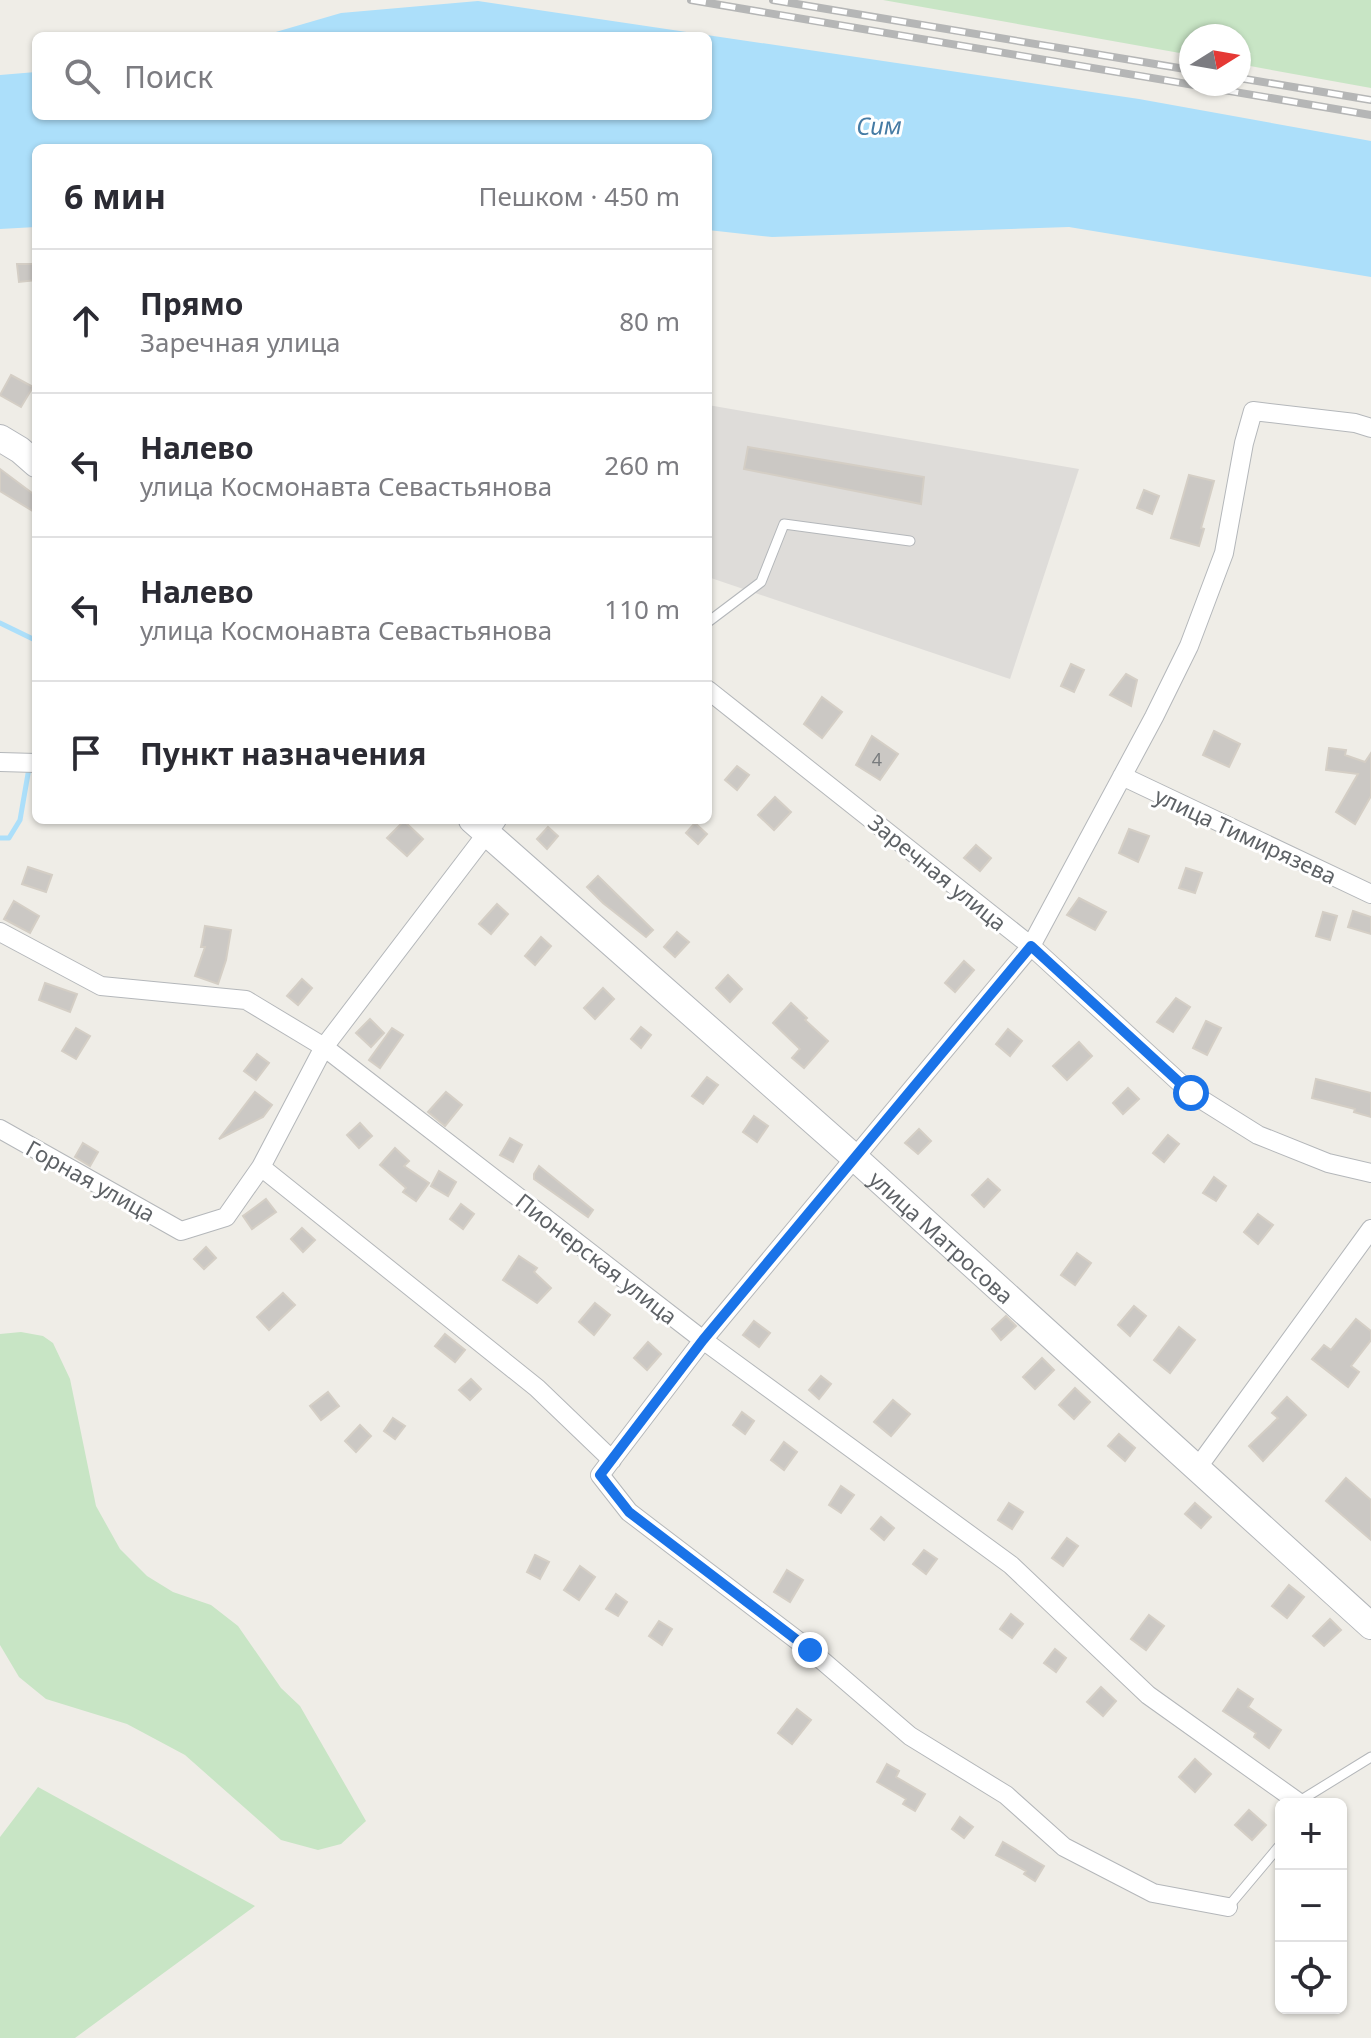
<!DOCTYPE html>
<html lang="ru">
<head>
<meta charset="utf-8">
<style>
	:root { --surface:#fff; --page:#f2f2f3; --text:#2b2b33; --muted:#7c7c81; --line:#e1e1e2 }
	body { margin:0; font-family:"Noto Sans",sans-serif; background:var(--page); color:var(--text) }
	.controls { position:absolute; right:24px; bottom:24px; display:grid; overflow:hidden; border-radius:12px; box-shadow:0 2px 6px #0004 }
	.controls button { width:72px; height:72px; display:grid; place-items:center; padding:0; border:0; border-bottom:2px solid var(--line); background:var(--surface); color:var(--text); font:40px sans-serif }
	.compass { position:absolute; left:1179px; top:24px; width:72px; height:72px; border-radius:50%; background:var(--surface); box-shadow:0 2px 6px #0004; rotate:79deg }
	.stop { position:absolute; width:24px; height:24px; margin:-18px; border:6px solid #1a73e8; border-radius:50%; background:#fff }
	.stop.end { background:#1a73e8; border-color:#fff; box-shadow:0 2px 8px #0008 }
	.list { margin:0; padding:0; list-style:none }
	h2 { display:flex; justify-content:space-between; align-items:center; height:104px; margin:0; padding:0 32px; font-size:34px }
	h2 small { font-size:26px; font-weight:400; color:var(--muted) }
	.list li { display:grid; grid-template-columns:52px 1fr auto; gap:24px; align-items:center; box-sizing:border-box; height:144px; padding:0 32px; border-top:2px solid var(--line) }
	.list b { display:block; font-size:30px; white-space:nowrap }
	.list p { margin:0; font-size:26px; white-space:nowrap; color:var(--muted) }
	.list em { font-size:26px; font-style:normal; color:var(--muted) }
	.icon { flex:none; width:44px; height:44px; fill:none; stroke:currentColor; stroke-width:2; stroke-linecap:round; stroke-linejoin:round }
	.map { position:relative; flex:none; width:1371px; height:2038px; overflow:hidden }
	.search { position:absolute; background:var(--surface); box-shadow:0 2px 6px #0004; left:32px; top:32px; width:680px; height:88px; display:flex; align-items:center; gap:20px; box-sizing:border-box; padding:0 28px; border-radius:12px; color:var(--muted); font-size:30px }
	.panel { position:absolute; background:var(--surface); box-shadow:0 2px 6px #0004; left:32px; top:144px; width:680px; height:680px; border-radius:12px }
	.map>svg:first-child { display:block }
</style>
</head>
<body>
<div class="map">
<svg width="1371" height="2038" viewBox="0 0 1371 2038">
	<rect width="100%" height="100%" fill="#efede7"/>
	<path fill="#dedcd9" d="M 708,405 L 1079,469 L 1010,679 L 708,577 Z"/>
	<path fill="#c8e5c5" d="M 883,0 L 1371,0 L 1371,88 L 1239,64 L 1239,36 L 1191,36 L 1191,55 Z
		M 21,1332 L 43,1336 L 53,1343 L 70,1379 L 96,1506 L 120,1549 L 147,1576 L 173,1592 L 211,1605 L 238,1626 L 281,1688 L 300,1706 L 366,1821 L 341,1844 L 318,1850 L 281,1840 L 185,1755 L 127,1724 L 46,1699 L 19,1677 L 0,1645 L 0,1334 Z
		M 38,1787 L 255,1906 L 75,2038 L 0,2038 L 0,1837 Z"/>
	<path fill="#acdffa" d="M 478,1 L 1139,99 L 1371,141 L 1371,277 L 1069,227 L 772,237 L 708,230 L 708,148 L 36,148 L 36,227 L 0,229 L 0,75 L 36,72 L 36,116 L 708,116 L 708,36 L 262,36 L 341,13 Z"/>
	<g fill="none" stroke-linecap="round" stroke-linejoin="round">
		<path stroke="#acdffa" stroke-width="5" d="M 0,623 L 35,640 L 36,643
			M 0,838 L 9,838 L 20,820 L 29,768"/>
	</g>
	<path fill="#cbc8c4" stroke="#d4cec5" stroke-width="2" d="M 17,264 L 36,264 L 36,280 L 19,282 Z
		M 11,375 L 33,387 L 21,407 L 0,395 Z
		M 748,447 L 924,477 L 921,504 L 744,469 Z
		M 0,469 L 36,496 L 36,513 L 0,491 Z
		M 1189,475 L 1214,481 L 1201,528 L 1204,529 L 1199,546 L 1171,538 Z
		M 1144,490 L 1159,496 L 1152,514 L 1137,508 Z
		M 1071,664 L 1084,670 L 1074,692 L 1061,686 Z
		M 1126,674 L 1137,680 L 1131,706 L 1110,695 Z
		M 822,697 L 842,712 L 822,738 L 804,724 Z
		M 1214,731 L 1240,744 L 1229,767 L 1203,755 Z
		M 872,736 L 898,754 L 880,780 L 856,765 Z
		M 1329,748 L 1346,750 L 1345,755 L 1365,762 L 1371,753 L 1371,796 L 1355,824 L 1336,812 L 1358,774 L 1326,770 Z
		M 737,766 L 749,775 L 737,790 L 725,780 Z
		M 775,797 L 791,812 L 774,830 L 758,815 Z
		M 404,821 L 423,839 L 407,856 L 387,838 Z
		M 695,823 L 707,834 L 698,844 L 686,833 Z
		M 548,827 L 558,836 L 547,849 L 537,839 Z
		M 1129,829 L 1149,836 L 1138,862 L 1119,853 Z
		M 976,845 L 991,858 L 980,871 L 964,858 Z
		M 28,867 L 52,875 L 46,892 L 22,884 Z
		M 1186,868 L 1202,873 L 1195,893 L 1179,888 Z
		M 598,876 L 653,930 L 646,937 L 603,903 L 587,887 Z
		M 1079,898 L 1106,912 L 1095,930 L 1067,915 Z
		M 14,901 L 39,916 L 30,933 L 4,919 Z
		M 497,904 L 508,914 L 491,934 L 479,924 Z
		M 1353,911 L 1371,917 L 1371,934 L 1348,927 Z
		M 1323,912 L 1337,916 L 1330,940 L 1316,936 Z
		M 205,926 L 231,930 L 226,960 L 218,984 L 195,976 L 205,947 L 201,947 Z
		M 677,932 L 689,942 L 675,957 L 664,947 Z
		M 541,937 L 551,946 L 535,965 L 525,956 Z
		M 964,961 L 974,970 L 955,992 L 945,983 Z
		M 728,975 L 742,989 L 730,1002 L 716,988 Z
		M 302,979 L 312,988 L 298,1005 L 287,996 Z
		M 45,983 L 77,994 L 70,1012 L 39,1000 Z
		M 603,988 L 614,999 L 595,1019 L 584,1008 Z
		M 1176,998 L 1190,1007 L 1173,1032 L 1157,1022 Z
		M 791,1003 L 807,1018 L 805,1020 L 828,1041 L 804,1068 L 792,1058 L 800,1049 L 773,1023 Z
		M 370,1019 L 384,1033 L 371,1047 L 356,1033 Z
		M 1206,1021 L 1221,1028 L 1207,1055 L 1193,1048 Z
		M 641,1027 L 651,1035 L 641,1048 L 631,1039 Z
		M 76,1028 L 90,1036 L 76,1059 L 62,1051 Z
		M 392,1028 L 403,1035 L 380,1068 L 369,1060 Z
		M 1008,1029 L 1022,1041 L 1010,1056 L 996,1044 Z
		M 1079,1042 L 1092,1056 L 1067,1080 L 1053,1066 Z
		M 257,1054 L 269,1063 L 256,1080 L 244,1071 Z
		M 707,1077 L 718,1085 L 703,1104 L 692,1096 Z
		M 1316,1079 L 1371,1093 L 1371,1117 L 1354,1112 L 1355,1109 L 1312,1098 Z
		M 1128,1088 L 1139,1099 L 1123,1114 L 1113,1103 Z
		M 255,1092 L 272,1105 L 263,1117 L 219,1139 Z
		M 446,1092 L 462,1105 L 445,1126 L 428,1112 Z
		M 754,1116 L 768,1126 L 757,1142 L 743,1132 Z
		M 360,1123 L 372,1136 L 359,1148 L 347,1135 Z
		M 919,1129 L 931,1141 L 918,1154 L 905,1143 Z
		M 1168,1135 L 1179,1144 L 1164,1162 L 1153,1153 Z
		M 510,1138 L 522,1145 L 513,1162 L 500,1155 Z
		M 83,1143 L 98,1152 L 90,1166 L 75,1157 Z
		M 395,1148 L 409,1161 L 404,1166 L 429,1183 L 416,1201 L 403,1192 L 406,1188 L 380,1165 Z
		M 539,1166 L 593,1210 L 588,1217 L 534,1179 L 534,1174 Z
		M 439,1171 L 456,1182 L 448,1196 L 431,1186 Z
		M 1214,1177 L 1226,1186 L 1216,1201 L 1203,1193 Z
		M 988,1179 L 1000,1190 L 984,1207 L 972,1195 Z
		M 266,1199 L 276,1212 L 252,1229 L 243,1216 Z
		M 461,1204 L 474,1214 L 463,1229 L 450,1219 Z
		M 1258,1214 L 1273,1225 L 1258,1244 L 1244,1232 Z
		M 302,1228 L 315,1240 L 303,1252 L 291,1239 Z
		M 206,1247 L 216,1258 L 204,1269 L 194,1259 Z
		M 1077,1253 L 1091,1263 L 1075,1285 L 1061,1275 Z
		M 519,1256 L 537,1268 L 534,1272 L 551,1288 L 537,1303 L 503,1280 Z
		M 283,1293 L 295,1305 L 269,1330 L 257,1317 Z
		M 595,1303 L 610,1315 L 594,1335 L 579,1322 Z
		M 1134,1306 L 1146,1316 L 1130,1336 L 1118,1325 Z
		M 1006,1316 L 1016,1326 L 1001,1340 L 992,1329 Z
		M 1356,1319 L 1371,1331 L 1371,1340 L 1351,1366 L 1359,1372 L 1348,1387 L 1312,1359 L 1324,1345 L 1331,1350 Z
		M 754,1321 L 770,1333 L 759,1347 L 743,1335 Z
		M 1179,1327 L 1195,1340 L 1170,1373 L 1154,1360 Z
		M 445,1334 L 465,1350 L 455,1362 L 435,1346 Z
		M 648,1342 L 661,1354 L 647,1370 L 634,1358 Z
		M 1042,1358 L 1054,1370 L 1035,1389 L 1023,1377 Z
		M 821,1376 L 831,1384 L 819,1399 L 809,1390 Z
		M 471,1379 L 481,1389 L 470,1400 L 459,1390 Z
		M 1075,1388 L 1090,1402 L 1074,1419 L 1059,1405 Z
		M 328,1392 L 339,1406 L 321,1420 L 310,1406 Z
		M 1287,1397 L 1306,1415 L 1263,1461 L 1249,1446 L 1278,1418 L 1272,1413 Z
		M 893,1400 L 910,1414 L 891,1436 L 874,1422 Z
		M 742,1412 L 754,1421 L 745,1434 L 733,1425 Z
		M 393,1418 L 405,1426 L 395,1439 L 384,1431 Z
		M 360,1425 L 371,1436 L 356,1452 L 345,1441 Z
		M 1119,1434 L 1135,1448 L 1125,1461 L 1108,1446 Z
		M 784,1442 L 797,1452 L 784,1470 L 771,1460 Z
		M 1346,1478 L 1371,1500 L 1371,1540 L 1326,1501 Z
		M 841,1486 L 854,1495 L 841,1513 L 829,1505 Z
		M 1009,1503 L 1023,1512 L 1012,1529 L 998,1520 Z
		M 1195,1503 L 1211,1517 L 1201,1528 L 1185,1514 Z
		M 881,1517 L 894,1528 L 884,1540 L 871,1529 Z
		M 1067,1538 L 1078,1546 L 1063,1566 L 1052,1558 Z
		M 924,1550 L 937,1559 L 926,1574 L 913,1564 Z
		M 535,1555 L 549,1562 L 540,1579 L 527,1572 Z
		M 580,1566 L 595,1577 L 579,1600 L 564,1590 Z
		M 787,1570 L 803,1580 L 790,1602 L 774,1592 Z
		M 1289,1585 L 1304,1597 L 1287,1618 L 1272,1606 Z
		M 616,1594 L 627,1602 L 618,1616 L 606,1609 Z
		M 1011,1614 L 1023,1624 L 1012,1638 L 1000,1629 Z
		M 1149,1615 L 1164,1626 L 1146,1650 L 1131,1639 Z
		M 1330,1619 L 1341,1630 L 1324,1646 L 1313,1636 Z
		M 659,1621 L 672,1629 L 662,1645 L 649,1636 Z
		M 1055,1649 L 1066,1658 L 1056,1672 L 1044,1663 Z
		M 1101,1687 L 1116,1701 L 1103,1716 L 1087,1702 Z
		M 1238,1689 L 1253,1699 L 1248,1707 L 1281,1730 L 1269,1748 L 1254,1737 L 1256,1733 L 1223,1711 Z
		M 797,1709 L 811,1720 L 792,1744 L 778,1733 Z
		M 1195,1759 L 1211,1774 L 1195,1792 L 1179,1777 Z
		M 887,1764 L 899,1771 L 896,1777 L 925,1794 L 915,1811 L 903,1804 L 906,1799 L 877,1782 Z
		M 1249,1810 L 1266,1825 L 1252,1840 L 1235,1825 Z
		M 960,1817 L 973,1827 L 964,1838 L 952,1829 Z
		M 1003,1842 L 1044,1866 L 1035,1881 L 1024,1874 L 1026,1871 L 996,1855 Z"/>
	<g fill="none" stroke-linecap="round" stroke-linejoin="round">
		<defs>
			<path id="lane" d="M 708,622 L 761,582 L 784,524 L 910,541
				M 1299,1804 L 1298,1802 L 1371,1757
				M 1228,1907 L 1281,1844"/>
			<path id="street" d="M 708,690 L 1031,946 L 1191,1093 L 1258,1135 L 1328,1163 L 1371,1173
				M 0,762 L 36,763
				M 1122,776 L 1371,894
				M 497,820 L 324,1047 L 261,1167 L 537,1388 L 612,1460
				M 0,932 L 101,986 L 246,1000 L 324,1047 L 703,1340 L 1011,1565 L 1148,1695 L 1298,1802
				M 0,1129 L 181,1231 L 226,1217 L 261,1167
				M 1198,1467 L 1371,1229
				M 1228,1907 L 1153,1893 L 1064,1847 L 1006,1795 L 910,1736 L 810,1650 L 629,1512 L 600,1475 L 703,1340 L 1031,946 L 1154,717 L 1189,646 L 1224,553 L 1244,443 L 1253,411 L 1355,423 L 1371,428"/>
			<g id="secondary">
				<path d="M 0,438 L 20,450 L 36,464"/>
				<path id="s1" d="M 472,820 L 855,1158 L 1371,1626"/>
			</g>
		</defs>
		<use href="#lane" stroke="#b4b7ba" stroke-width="11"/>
		<use href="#street" stroke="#b4b7ba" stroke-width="20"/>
		<use href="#secondary" stroke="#b3b6ba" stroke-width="28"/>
		<use href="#lane" stroke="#fff" stroke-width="9"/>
		<use href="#street" stroke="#fff" stroke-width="18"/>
		<use href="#secondary" stroke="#fff" stroke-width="26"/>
		<defs>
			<path id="rail" d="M 691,0 L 1371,115
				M 773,0 L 1191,70
				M 1239,78 L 1371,100"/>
		</defs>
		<use href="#rail" stroke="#b5b6b6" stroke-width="8"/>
		<use href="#rail" stroke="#fff" stroke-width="5" stroke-dasharray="15" stroke-linecap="butt"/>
	</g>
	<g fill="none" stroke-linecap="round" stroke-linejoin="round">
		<path stroke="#1a73e8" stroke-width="10" d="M 810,1650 L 629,1512 L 600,1475 L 703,1340 L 1031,946 L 1191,1093"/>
	</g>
	<g text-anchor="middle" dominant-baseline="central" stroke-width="6" stroke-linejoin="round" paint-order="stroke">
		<g font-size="18" fill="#797c7e">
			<text x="877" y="759">4</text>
		</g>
		<g font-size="22" fill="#5e6266" stroke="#fff">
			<text transform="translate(1246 835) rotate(25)">улица Тимирязева</text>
			<text transform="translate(938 872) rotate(39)">Заречная улица</text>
			<text transform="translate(91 1180) rotate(29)">Горная улица</text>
			<text stroke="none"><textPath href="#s1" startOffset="628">улица Матросова</textPath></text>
			<text transform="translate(597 1258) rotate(38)">Пионерская улица</text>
		</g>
		<g font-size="24" font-style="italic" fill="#457ba4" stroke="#fff">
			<text transform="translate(879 125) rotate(-1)">Сим</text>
		</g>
	</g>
</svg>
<div class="controls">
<button>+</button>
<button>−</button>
<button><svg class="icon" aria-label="locate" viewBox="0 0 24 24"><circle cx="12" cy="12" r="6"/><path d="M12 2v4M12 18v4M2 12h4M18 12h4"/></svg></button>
</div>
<svg class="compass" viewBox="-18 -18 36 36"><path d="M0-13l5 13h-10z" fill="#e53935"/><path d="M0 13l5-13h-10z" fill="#7c7c81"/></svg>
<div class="stop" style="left:1191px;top:1093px"></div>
<div class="stop end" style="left:810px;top:1650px"></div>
<div class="search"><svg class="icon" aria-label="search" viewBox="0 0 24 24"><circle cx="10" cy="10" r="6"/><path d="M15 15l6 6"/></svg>Поиск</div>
<section class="panel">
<h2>6 мин<small>Пешком · 450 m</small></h2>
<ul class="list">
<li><svg class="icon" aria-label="ahead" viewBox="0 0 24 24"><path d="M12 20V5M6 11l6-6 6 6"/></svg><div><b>Прямо</b><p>Заречная улица</p></div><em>80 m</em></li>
<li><svg class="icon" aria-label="left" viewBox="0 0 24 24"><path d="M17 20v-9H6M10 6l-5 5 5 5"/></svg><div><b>Налево</b><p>улица Космонавта Севастьянова</p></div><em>260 m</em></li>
<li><svg class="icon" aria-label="left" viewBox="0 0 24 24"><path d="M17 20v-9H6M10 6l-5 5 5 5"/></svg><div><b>Налево</b><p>улица Космонавта Севастьянова</p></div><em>110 m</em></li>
<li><svg class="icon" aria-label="arrive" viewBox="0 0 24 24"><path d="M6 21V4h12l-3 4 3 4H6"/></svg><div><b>Пункт назначения</b></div></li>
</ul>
</section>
</div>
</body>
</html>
